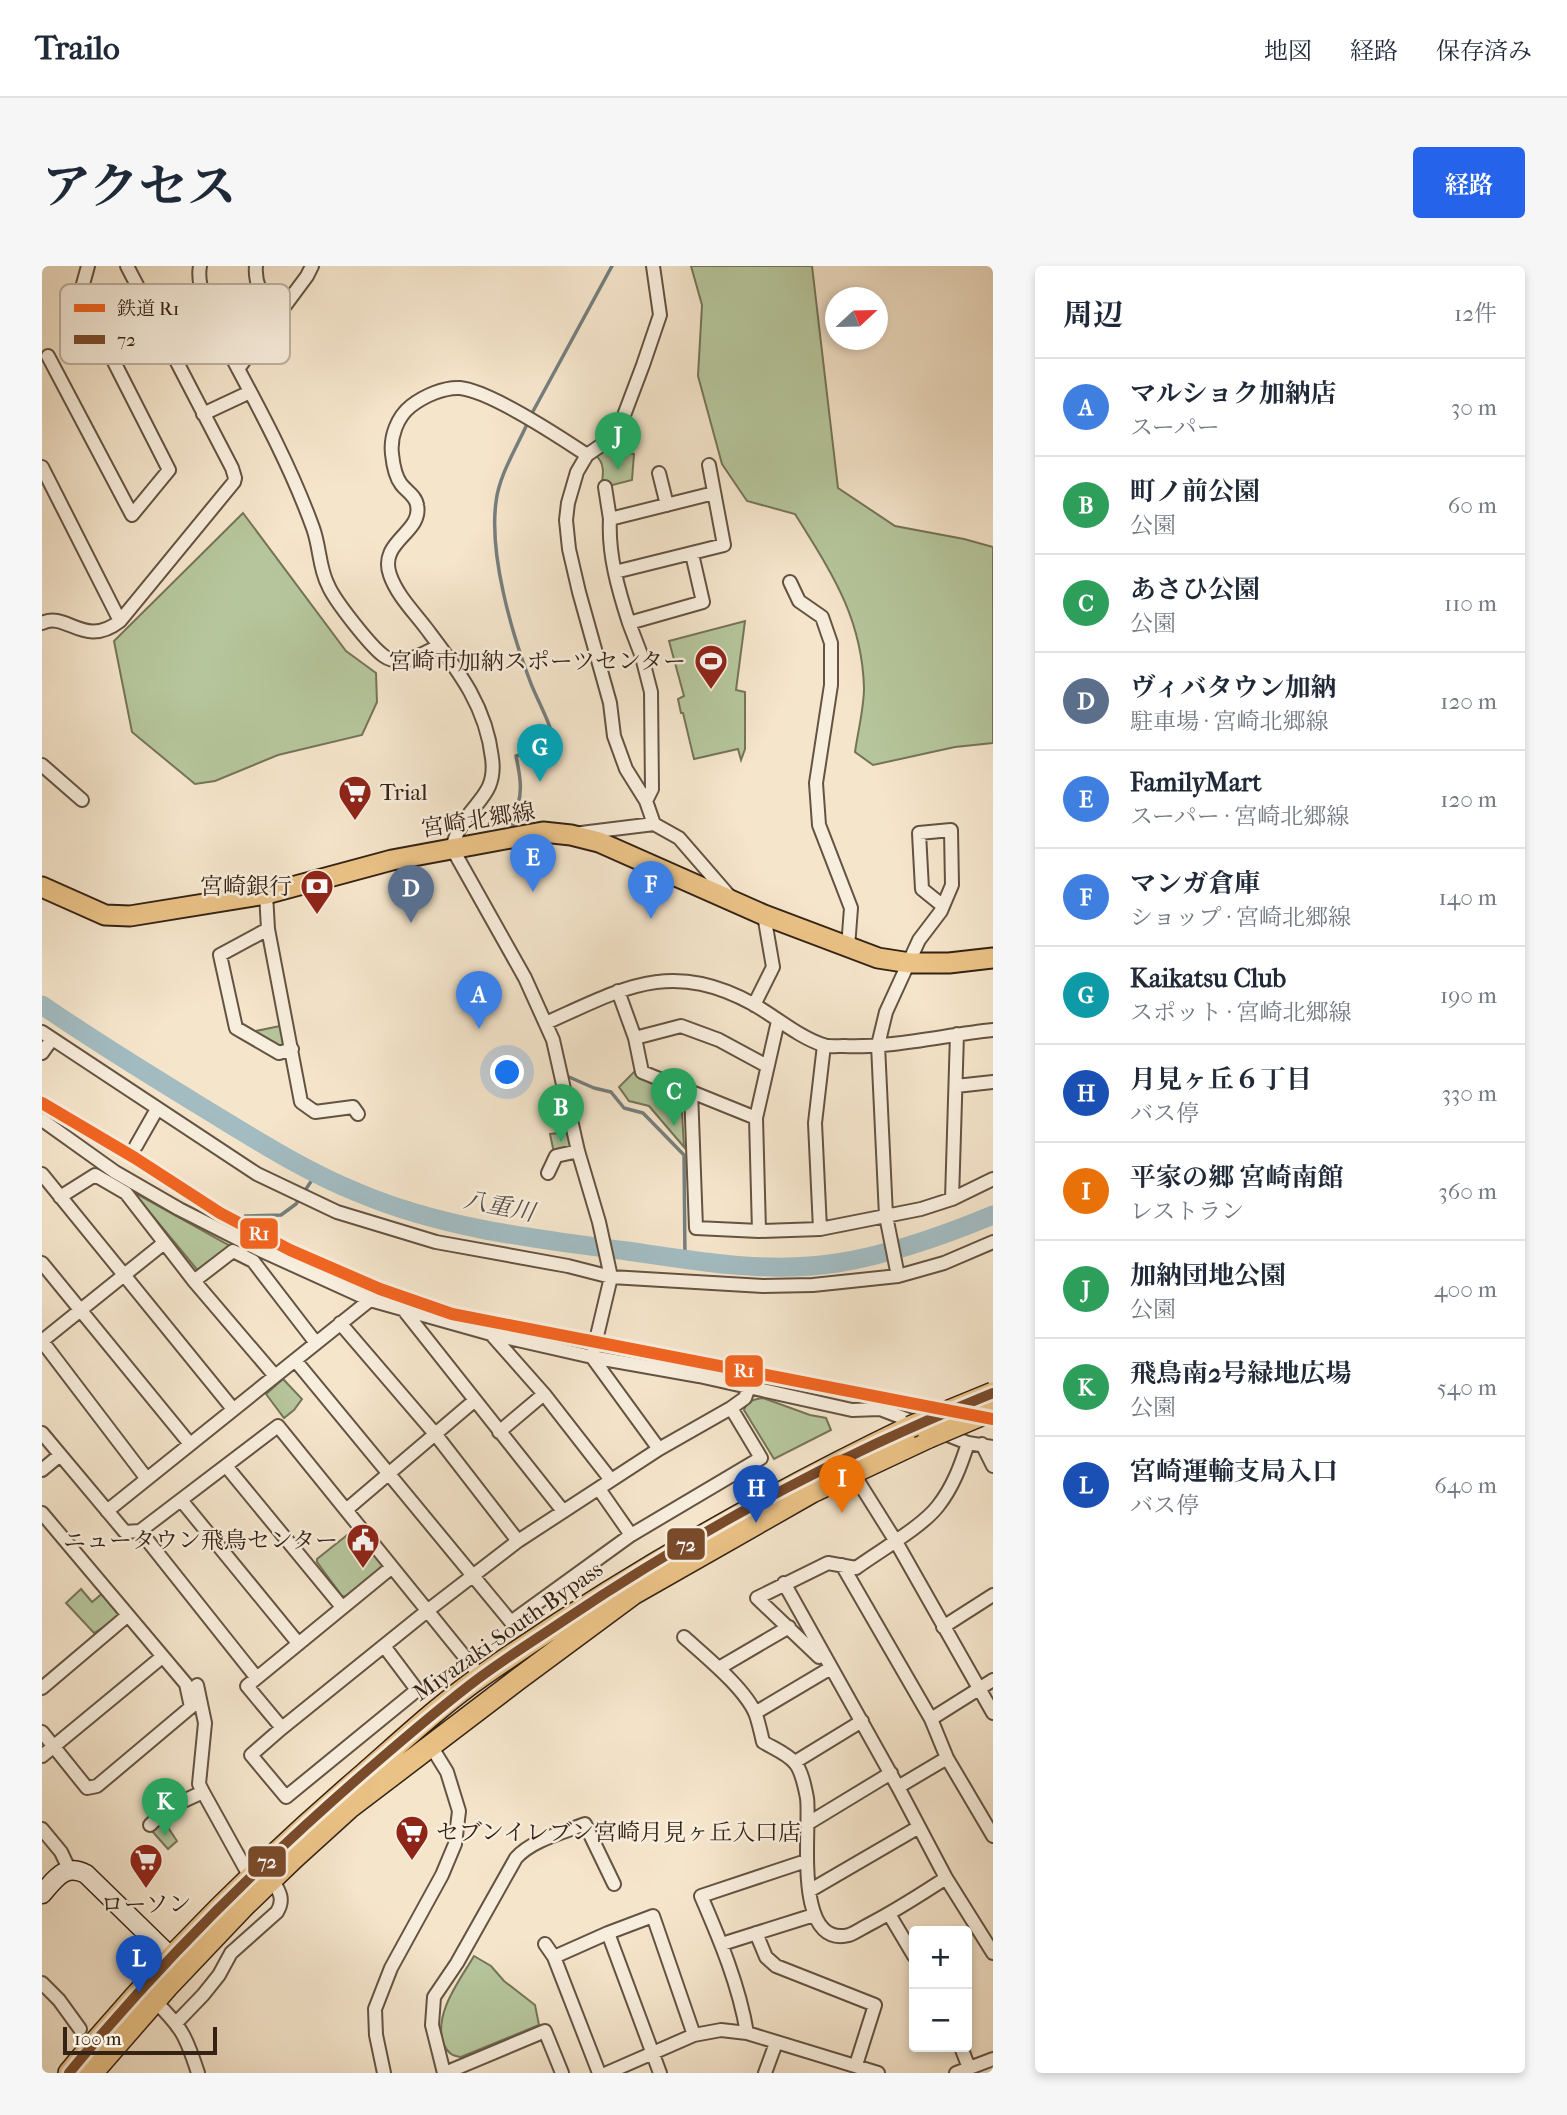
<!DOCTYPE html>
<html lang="ja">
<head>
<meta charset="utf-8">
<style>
	:root { --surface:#fff; --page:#f6f6f7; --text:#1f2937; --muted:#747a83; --line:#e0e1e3; --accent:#2563eb }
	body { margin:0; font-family:"IM FELL French Canon","Noto Serif JP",serif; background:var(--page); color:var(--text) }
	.controls { position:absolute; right:21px; bottom:21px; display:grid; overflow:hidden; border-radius:7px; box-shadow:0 4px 10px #0003 }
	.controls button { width:63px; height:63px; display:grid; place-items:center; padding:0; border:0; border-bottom:2px solid var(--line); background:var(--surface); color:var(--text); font:35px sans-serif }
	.compass { position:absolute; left:783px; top:21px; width:63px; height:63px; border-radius:50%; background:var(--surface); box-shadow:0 4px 10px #0003; rotate:68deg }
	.scale { position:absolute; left:21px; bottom:18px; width:154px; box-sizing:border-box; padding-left:7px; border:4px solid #342215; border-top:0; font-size:19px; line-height:24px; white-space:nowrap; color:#342215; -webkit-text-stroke:5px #f8eedd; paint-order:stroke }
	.you { position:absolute; left:466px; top:807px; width:24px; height:24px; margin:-18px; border:5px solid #fff; border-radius:50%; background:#1a73e8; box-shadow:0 0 0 10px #1a73e833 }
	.badge { display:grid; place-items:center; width:46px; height:46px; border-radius:50%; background:var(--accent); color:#fff; font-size:23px; font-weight:700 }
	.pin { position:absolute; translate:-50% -58px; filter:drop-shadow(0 2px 4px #0008) }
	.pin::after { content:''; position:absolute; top:37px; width:24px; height:21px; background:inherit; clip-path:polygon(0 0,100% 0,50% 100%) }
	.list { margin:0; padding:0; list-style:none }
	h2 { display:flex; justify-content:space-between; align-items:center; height:91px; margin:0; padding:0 28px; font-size:30px }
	h2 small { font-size:23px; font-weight:400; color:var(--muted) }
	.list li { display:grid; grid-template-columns:46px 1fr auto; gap:21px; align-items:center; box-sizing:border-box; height:98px; padding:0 28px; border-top:2px solid var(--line) }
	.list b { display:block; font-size:26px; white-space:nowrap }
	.list p { margin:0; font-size:23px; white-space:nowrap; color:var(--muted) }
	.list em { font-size:23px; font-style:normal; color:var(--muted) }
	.map { position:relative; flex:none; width:951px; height:1807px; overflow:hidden; border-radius:7px }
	header { display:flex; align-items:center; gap:42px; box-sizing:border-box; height:98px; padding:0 35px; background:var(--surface); border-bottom:2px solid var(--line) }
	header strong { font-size:33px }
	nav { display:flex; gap:38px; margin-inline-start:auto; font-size:24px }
	.intro { display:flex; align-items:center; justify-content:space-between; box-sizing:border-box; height:168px; padding:0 42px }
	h1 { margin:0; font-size:49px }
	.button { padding:18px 32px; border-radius:7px; background:var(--accent); color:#fff; font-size:24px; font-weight:700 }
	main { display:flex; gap:42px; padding:0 42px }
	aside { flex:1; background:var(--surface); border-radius:7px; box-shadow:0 4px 10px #0003 }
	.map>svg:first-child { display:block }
</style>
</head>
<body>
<header>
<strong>Trailo</strong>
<nav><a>地図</a><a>経路</a><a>保存済み</a></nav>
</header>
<div class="intro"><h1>アクセス</h1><a class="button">経路</a></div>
<main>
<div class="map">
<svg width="951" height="1807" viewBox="0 0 951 1807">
	<rect width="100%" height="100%" fill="#f5e5cb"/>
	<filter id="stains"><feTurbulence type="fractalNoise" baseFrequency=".00286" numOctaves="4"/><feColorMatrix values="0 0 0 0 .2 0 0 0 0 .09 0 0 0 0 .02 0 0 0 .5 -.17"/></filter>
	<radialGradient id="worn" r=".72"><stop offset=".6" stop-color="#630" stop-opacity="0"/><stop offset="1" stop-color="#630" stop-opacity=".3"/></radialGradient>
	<path fill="#b6c69c" stroke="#757458" stroke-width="2" d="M 649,0 L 770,0 L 796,222 L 853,260 L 922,273 L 951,281 L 951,477 L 913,481 L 831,499 L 813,486 C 816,465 822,442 822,422 C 820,351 789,306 753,248 L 705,235 L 680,198 L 656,110 L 660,39 Z
		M 562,185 L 592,188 L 590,214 L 559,222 C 561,210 564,197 553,189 Z
		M 201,247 L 304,385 L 334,407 L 335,436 L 320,469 L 236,489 L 173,515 L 153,518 L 90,466 L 72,375 Z
		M 703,355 L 694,424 L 703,426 L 703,483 L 699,494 L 696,483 L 652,493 L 641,447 L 639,447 L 636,433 L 642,430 L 627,375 Z
		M 243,759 L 242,781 L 237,781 L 209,766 Z
		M 594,804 L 639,829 L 642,881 L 607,840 L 587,835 L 577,821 Z
		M 527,866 L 530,883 L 512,887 L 508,868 Z
		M 91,926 L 188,980 L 157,1006 Z
		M 241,1113 L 260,1133 L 252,1144 L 242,1152 L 224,1128 Z
		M 721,1132 L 768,1149 L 784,1152 L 789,1164 L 732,1193 L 702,1144 C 705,1135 712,1133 721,1132 Z
		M 309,1266 L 313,1266 L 342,1300 L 341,1304 L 306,1331 L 300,1330 L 275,1296 L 275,1293 Z
		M 39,1323 L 50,1336 L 61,1327 L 78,1347 L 76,1352 L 52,1367 L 24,1337 Z
		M 121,1554 L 135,1575 L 126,1583 L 110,1565 Z
		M 432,1690 L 449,1700 L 462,1715 L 493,1739 L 497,1759 L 419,1791 C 410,1790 406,1787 402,1779 C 390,1749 418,1714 432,1690 Z"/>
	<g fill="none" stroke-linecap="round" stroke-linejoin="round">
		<path stroke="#767e7d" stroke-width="3.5" d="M 489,149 L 570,0
			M 471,560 C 470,548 472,549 476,538 C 481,523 477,505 474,490 L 512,479 C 512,463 494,432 488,415 C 469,365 447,288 454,236 C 457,209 475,181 486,156
			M 527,811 L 552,822 L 569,826 L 582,842 L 601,847 L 642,889 L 643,993
			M 193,964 L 203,950 L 239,949 L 254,938 L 274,908"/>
		<path stroke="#a2bcc2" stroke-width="19" d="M 0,739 C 52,775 106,808 160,841 C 211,872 262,905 317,927 C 402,963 495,973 585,985 C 653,995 726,1008 795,997 C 846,989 903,969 951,949"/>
		<defs>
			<path id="street" d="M 158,0 C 153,25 175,62 186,84 C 217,142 249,201 271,262 C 278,281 277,302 286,319 C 292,334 329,381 342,390 C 359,402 380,388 397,380
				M 214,0 C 212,20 223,34 233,50
				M 611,0 L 618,49 L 601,99 L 581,152 L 571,171 L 545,189 L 535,206 L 526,237 L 524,254 L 527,283 L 537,326 L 568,437 L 572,470 L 584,503 L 604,535 L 612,558
				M 6,90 L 90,249 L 127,204 L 38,29 L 46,0
				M 196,103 L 265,10 L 270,0
				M 161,148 L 208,126
				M 545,189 C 518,171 448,125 418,122 C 402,121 382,130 369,140 C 355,151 348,171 350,188 C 351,198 353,210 359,218 C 364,225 374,230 375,239 C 381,267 336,275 348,309 C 355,329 371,345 384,362 C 415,403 444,439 450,492 C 455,528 432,535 418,562 C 414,568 412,575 410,582 L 483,712 L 511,774 L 536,885 L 557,956 L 569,1011 L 550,1091
				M 0,201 L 78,355
				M 617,207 L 625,239
				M 563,221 L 568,253
				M 650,288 L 661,336 L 587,357 C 576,323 566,288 568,253 L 672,227
				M 573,306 L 682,279 L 667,199
				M 748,316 L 757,335 L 780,351 L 789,377 L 789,419 L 774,517 L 777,559 L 809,642 L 806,681
				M 0,357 C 25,345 42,383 78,355 L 192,216 L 193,212 L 190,202 L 85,0
				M 587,357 L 600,391 L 609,426 L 610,523 L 604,535
				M 0,499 L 40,534
				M 539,567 L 612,558 L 637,572 L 689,632
				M 224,628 L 226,663 L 259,836 L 273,846 L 311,841 L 316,848
				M 226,663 L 178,689 L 194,762 L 237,787 L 250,783
				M 576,725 L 593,772 L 600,806 L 714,852
				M 712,739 L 731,701 L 722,649
				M 504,757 C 582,722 628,693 711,738 C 734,751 755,770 781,779 C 787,781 795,780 802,780 C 851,782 902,769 951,764
				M 0,766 L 215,908 L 295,946 L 394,976 L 526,1000 L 569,1011 L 721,1020 L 771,1019 L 856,1010 L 902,997 L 951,976
				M 593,772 L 639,760 L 677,774 L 725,800
				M 0,787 L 10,773
				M 914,820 L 951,816
				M 649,825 L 654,962 L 717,965 L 778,963 L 879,943 L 910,933 L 951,913
				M 0,854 L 73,906 L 137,943 L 218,984 L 328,1034 L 449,1068 L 550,1091 L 657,1110 L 810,1144 L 838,1143 L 877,1158
				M 94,880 L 115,843
				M 506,907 L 514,890 L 536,885
				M 0,908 L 191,1143
				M 18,931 L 53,909 L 84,927 L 152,1015 L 233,1110
				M 910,933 L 915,768
				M 778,963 L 773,857 L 782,779
				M 717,965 L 714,852 L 736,755
				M 0,997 L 148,1178
				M 856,1010 L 844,950 L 836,779 L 844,746 L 877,674 L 899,645 L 910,619 L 909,564 L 877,567 L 880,623 L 901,640
				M 152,1015 L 191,985 L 211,995 L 274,1077
				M 361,1043 L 521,1245
				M 298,1057 L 394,1169 L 476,1275
				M 449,1068 L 502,1128 L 569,1214
				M 0,1075 L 105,1213
				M 0,1075 L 122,977
				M 550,1091 L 617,1183
				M 253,1094 L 469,1356 L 589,1269 L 719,1192 L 689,1142
				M 457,1166 L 502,1128
				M 898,1166 L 926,1177 L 951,1181
				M 0,1167 L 83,1266 L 98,1265 L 236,1160 L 439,1411
				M 940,1178 L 951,1200
				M 184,1200 L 300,1341
				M 0,1204 L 18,1189
				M 811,1207 L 853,1274 L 951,1447
				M 557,1223 L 589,1269
				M 139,1234 L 256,1377
				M 304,1244 L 432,1135
				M 65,1245 L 328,1034
				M 0,1247 L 144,1418 L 149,1441 L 55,1520 L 45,1522 L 0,1466
				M 98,1265 L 214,1411
				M 800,1299 L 889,1453 L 905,1492 L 951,1570
				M 742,1317 L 856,1521 L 904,1612 L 951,1687
				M 901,1361 L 951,1329
				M 642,1371 C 663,1390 704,1423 714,1449 C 717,1458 719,1467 721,1476 C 731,1482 746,1488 753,1497 C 760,1505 763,1522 765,1532 C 769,1560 750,1683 807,1669 C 813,1667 820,1662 826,1659 C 853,1645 878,1629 904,1612
				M 342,1380 L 375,1424 L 244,1531 L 209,1489 L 240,1462 L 385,1345 L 476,1275 L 617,1183 L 689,1142 L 703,1132 L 707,1121
				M 777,1391 L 715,1332 L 786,1297 L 814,1302 C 837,1285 880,1261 896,1240 C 911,1221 919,1199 926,1177
				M 677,1402 L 747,1361
				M 155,1419 L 163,1457 L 157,1518 L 161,1526
				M 0,1422 L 85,1350
				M 713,1447 L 787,1403
				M 889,1453 L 951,1414
				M 240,1462 L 205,1420 L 350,1301
				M 0,1490 L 120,1391
				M 753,1496 L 820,1455
				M 856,1521 L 905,1492
				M 765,1558 L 849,1507
				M 108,1559 L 126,1542 L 161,1526 L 208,1611
				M 0,1563 L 19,1586 L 27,1603
				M 767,1625 L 877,1561
				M 847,1648 L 872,1690
				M 566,1667 L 618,1807
				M 714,1667 L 724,1691 L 734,1700 L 833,1739 L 814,1799
				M 503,1678 L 512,1691 L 557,1807
				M 680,1678 L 772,1649
				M 512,1691 L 566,1667 L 611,1650 L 652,1769
				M 0,1717 L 17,1734 L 38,1763
				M 113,1735 C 140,1762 144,1770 156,1807
				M 134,1757 L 161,1729 L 177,1709 L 189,1687 L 235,1646 C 243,1633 237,1625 230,1613
				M 705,1767 C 697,1719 678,1674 659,1630 L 764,1595
				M 919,1781 L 927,1802
				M 342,1807 L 334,1769 L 333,1743 L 349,1702 L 400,1609 L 413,1578 L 417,1545 L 405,1506 L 389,1480
				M 402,1807 L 390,1759 L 392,1731 L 415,1697 L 474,1592 C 490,1574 520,1567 543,1558 L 572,1618
				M 403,1807 L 503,1765 L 520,1807
				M 565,1807 L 652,1769 L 679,1764 L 705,1767 L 836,1807
				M 723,1807 L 734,1777
				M 914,1807 L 951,1793"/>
			<path id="secondary" d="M 0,1628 C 13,1613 23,1597 44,1608 L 129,1691"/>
			<path id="primary" d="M 0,621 L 63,649 L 88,650 L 224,628 L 350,594 L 501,566 L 529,569 L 557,576 L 722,649 L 836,692 L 868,697 L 907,697 L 951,692"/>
			<path id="highway" d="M 27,1807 C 116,1699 215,1600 321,1509 C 360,1475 398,1439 441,1409 C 576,1314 719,1233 868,1161
				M 50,1807 L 125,1721 L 202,1640 L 253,1591 L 307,1542 L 475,1414 L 591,1328 L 770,1226 L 887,1171"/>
		</defs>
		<use href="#street" stroke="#645342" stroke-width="16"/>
		<use href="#secondary" stroke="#342215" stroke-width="21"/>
		<use href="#primary" stroke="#342215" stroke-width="23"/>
		<use href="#highway" stroke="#342215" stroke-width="24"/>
		<use href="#street" stroke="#f8eedd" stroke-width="12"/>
		<use href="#secondary" stroke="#f8eedd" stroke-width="18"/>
		<use href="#primary" stroke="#eac286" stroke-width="19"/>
		<use href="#highway" stroke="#eac286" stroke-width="21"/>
		<defs>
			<path id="highway-bridge" d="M 868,1161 L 951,1127
				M 887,1171 L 951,1144"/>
		</defs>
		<use href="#highway-bridge" stroke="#342215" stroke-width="24" stroke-linecap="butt"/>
		<use href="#highway-bridge" stroke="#eac286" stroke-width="21"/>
		<defs>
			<path id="bus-1" d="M 27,1807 C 116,1699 215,1600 321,1508 C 359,1475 397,1442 437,1412 C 465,1391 496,1372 524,1353 C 658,1263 801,1187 951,1127"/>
		</defs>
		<use href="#bus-1" stroke="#f8eedd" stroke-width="16"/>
		<use href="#bus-1" stroke="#7a4b2a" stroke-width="10"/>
		<defs>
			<path id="rail-1" d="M 0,837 L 93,892 L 178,947 L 248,984 L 338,1023 L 410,1048 L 951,1153"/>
		</defs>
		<use href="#rail-1" stroke="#f8eedd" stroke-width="18"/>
		<use href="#rail-1" stroke="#f26522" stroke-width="12"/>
	</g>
	<defs>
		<symbol id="stadium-pin" viewBox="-11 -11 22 30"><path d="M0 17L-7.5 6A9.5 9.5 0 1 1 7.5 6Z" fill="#8f2418" stroke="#f8eedd"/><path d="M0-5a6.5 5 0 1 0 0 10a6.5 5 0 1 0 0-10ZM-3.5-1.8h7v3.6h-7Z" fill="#fff"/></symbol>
		<symbol id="supermarket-pin" viewBox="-11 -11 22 30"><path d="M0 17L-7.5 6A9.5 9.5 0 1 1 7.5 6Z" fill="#8f2418" stroke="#f8eedd"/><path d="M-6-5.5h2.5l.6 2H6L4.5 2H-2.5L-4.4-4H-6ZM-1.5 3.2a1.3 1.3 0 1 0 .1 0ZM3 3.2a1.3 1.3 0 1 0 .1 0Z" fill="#fff"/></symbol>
		<symbol id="bank-pin" viewBox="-11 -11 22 30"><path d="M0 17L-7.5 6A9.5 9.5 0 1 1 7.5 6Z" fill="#8f2418" stroke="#f8eedd"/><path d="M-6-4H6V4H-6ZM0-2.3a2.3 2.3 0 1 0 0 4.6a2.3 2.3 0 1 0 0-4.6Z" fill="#fff"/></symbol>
		<symbol id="civic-pin" viewBox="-11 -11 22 30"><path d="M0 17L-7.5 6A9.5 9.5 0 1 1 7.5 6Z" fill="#8f2418" stroke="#f8eedd"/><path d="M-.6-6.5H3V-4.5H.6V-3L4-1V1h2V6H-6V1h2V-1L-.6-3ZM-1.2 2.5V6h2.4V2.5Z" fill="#fff"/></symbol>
	</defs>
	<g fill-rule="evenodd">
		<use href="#stadium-pin" x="650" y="376" width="38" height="52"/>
		<use href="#supermarket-pin" x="294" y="507" width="38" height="52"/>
		<use href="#bank-pin" x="256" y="601" width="38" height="52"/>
		<use href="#civic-pin" x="302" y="1255" width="38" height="52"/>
		<use href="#supermarket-pin" x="351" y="1547" width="38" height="52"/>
		<use href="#supermarket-pin" x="85" y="1575" width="38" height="52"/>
	</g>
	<g text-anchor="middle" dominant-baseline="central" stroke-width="5" stroke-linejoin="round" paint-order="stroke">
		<g font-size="23" fill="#342215" stroke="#f8eedd" text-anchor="end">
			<text x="644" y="395">宮崎市加納スポーツセンター</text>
			<text x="338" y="526" text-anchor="start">Trial</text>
			<text x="250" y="620">宮崎銀行</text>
			<text x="296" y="1274">ニュータウン飛鳥センター</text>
			<text x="394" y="1566" text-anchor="start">セブンイレブン宮崎月見ヶ丘入口店</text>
			<text x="104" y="1638" text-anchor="middle">ローソン</text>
		</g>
		<g font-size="23" fill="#342215" stroke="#f8eedd">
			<text transform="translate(436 554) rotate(-9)">宮崎北郷線</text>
			<text transform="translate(466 1365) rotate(-35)">Miyazaki-South Bypass</text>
		</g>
		<g font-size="24" font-style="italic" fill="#555049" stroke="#f8eedd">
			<text transform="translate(457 940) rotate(11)">八重川</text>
		</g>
	</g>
	<rect x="18" y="18" width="230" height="80" rx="10" fill="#f8eedd" stroke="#bdb1a1" stroke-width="2"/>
	<rect x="32" y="38" width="31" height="8" fill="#f26522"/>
	<rect x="32" y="69" width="31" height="9" fill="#7a4b2a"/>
	<g font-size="19" fill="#342215">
		<text x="75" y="49">鉄道 R1</text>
		<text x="75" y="80">72</text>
	</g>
	<g stroke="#f8eedd" stroke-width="2.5">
		<rect x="197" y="951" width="40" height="33" rx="7" fill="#f26522"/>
		<rect x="682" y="1088" width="40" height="34" rx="7" fill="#f26522"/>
		<rect x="624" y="1261" width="40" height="34" rx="7" fill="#7a4b2a"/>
		<rect x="205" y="1579" width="40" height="33" rx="7" fill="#7a4b2a"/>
	</g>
	<g font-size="19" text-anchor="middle" font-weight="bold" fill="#fff">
		<text x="217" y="974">R1</text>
		<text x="702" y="1111">R1</text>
		<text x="644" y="1285">72</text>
		<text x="225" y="1602">72</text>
	</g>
	<rect width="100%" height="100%" filter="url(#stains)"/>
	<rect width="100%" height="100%" fill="url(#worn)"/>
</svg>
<div class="controls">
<button>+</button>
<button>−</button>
</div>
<svg class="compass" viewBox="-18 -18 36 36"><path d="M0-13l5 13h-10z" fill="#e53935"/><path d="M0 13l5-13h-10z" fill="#747a83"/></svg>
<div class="scale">100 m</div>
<div class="you"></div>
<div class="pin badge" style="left:437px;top:763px;background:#3f7fe0">A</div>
<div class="pin badge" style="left:519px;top:876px;background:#2e9e5b">B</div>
<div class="pin badge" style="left:632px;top:860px;background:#2e9e5b">C</div>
<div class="pin badge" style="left:369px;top:657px;background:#5c6f8a">D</div>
<div class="pin badge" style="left:491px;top:626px;background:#3f7fe0">E</div>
<div class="pin badge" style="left:609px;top:653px;background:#3f7fe0">F</div>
<div class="pin badge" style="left:498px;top:516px;background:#0f9aa8">G</div>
<div class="pin badge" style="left:714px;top:1257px;background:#1a4fb4">H</div>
<div class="pin badge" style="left:800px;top:1247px;background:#e8710a">I</div>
<div class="pin badge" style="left:576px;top:204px;background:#2e9e5b">J</div>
<div class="pin badge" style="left:123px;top:1570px;background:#2e9e5b">K</div>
<div class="pin badge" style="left:97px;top:1727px;background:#1a4fb4">L</div>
</div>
<aside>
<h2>周辺<small>12件</small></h2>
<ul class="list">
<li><span class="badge" style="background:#3f7fe0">A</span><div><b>マルショク加納店</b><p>スーパー</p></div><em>30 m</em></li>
<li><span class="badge" style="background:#2e9e5b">B</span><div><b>町ノ前公園</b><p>公園</p></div><em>60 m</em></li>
<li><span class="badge" style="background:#2e9e5b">C</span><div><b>あさひ公園</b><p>公園</p></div><em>110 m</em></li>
<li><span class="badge" style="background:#5c6f8a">D</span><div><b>ヴィバタウン加納</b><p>駐車場 · 宮崎北郷線</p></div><em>120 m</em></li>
<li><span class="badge" style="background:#3f7fe0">E</span><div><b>FamilyMart</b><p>スーパー · 宮崎北郷線</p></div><em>120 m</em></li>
<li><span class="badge" style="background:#3f7fe0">F</span><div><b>マンガ倉庫</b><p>ショップ · 宮崎北郷線</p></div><em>140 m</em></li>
<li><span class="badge" style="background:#0f9aa8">G</span><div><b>Kaikatsu Club</b><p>スポット · 宮崎北郷線</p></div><em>190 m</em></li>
<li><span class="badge" style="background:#1a4fb4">H</span><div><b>月見ヶ丘６丁目</b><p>バス停</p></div><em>330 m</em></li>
<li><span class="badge" style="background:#e8710a">I</span><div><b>平家の郷 宮崎南館</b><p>レストラン</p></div><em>360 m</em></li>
<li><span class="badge" style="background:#2e9e5b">J</span><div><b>加納団地公園</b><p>公園</p></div><em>400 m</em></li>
<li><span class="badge" style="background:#2e9e5b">K</span><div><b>飛鳥南2号緑地広場</b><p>公園</p></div><em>540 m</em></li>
<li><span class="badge" style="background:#1a4fb4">L</span><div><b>宮崎運輸支局入口</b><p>バス停</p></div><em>640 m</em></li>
</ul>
</aside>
</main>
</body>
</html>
